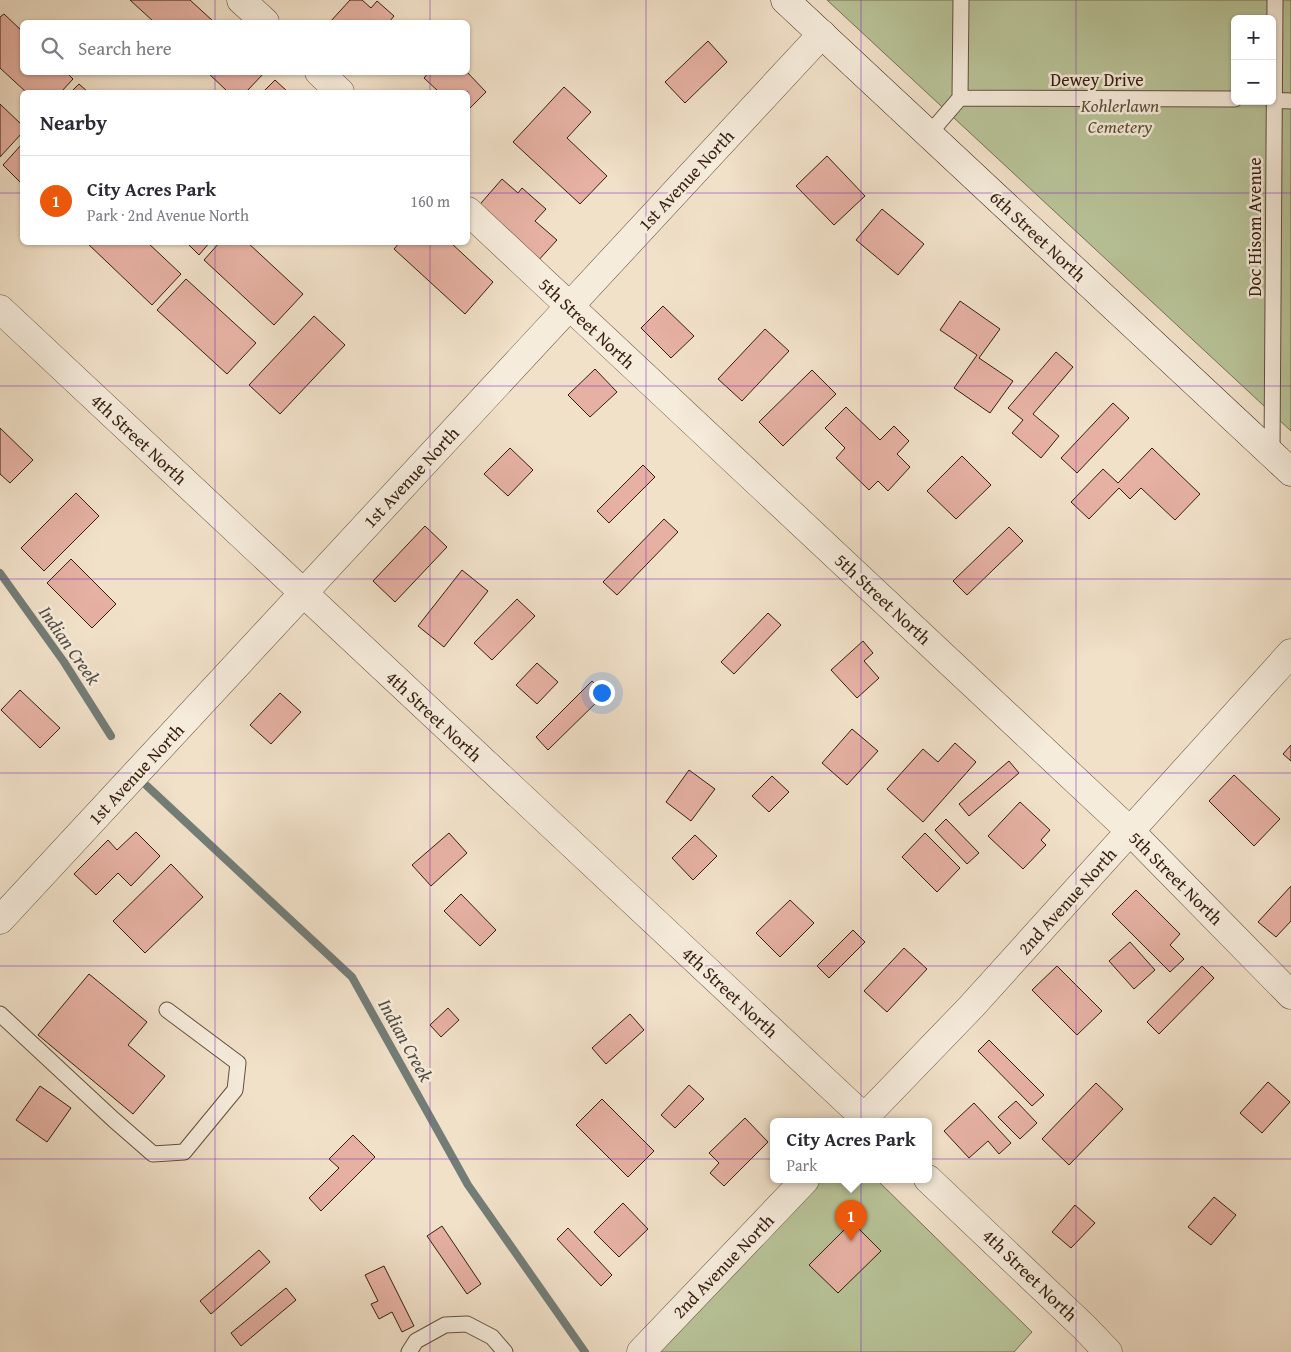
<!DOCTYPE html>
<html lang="en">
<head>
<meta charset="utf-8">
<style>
	:root { --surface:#fff; --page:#f7f7f7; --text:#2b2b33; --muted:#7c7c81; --line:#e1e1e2; --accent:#ea580c }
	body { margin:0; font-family:"Gentium Book Plus",serif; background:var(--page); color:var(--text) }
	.controls { position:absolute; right:15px; top:15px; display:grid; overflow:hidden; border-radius:8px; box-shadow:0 1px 4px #0004 }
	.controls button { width:45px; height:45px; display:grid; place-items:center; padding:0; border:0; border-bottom:1px solid var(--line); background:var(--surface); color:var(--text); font:25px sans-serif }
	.you { position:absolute; left:601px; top:692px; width:18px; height:18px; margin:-12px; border:4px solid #fff; border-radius:50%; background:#1a73e8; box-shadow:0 0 0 8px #1a73e833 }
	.badge { display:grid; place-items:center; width:32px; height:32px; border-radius:50%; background:var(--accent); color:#fff; font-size:16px; font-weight:700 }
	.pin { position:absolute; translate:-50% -41px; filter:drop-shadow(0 1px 2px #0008) }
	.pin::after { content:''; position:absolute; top:26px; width:18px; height:15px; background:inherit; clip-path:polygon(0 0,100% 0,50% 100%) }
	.popup { position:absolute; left:770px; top:1118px; width:162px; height:65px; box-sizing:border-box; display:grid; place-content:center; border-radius:8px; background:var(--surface); filter:drop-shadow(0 1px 4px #0005); font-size:16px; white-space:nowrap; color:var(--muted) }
	.popup b { font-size:19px; color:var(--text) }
	.popup::after { content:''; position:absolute; left:50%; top:100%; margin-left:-10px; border:10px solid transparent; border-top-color:var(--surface) }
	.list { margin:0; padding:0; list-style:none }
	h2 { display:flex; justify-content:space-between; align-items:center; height:65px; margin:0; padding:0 20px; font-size:21px }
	h2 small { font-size:16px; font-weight:400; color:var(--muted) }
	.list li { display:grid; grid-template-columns:32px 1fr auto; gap:15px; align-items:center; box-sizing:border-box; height:90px; padding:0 20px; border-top:1px solid var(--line) }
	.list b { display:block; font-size:19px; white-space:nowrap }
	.list p { margin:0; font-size:16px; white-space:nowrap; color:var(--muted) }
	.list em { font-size:16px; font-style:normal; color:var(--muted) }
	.icon { flex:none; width:28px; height:28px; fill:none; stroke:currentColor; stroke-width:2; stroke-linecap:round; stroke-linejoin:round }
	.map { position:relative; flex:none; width:1291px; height:1352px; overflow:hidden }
	.search { position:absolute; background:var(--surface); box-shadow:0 1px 4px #0004; left:20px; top:20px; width:450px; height:55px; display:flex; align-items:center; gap:12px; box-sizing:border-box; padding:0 18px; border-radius:8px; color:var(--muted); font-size:19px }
	.panel { position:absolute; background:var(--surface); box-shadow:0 1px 4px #0004; left:20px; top:90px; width:450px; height:155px; border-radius:8px }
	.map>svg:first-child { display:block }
</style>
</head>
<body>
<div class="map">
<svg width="1291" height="1352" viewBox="0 0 1291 1352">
	<rect width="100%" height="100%" fill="#f1e1c9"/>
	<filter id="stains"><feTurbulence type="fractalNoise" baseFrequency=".004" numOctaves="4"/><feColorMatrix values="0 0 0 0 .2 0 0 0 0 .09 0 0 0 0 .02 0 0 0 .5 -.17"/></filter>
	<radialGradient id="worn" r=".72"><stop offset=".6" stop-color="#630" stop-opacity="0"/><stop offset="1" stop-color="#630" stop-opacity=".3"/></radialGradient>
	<path fill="#b8c398" stroke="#767054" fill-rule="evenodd" d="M 827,0 L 1291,0 L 1291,431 ZM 1235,19 L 1272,19 L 1272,101 L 1235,101 Z
		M 819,1180 L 877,1180 L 1032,1332 L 1014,1352 L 659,1352 Z"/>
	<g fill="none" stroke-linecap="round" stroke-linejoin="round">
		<path stroke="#737d77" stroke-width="8" d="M 0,573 L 64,662 L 111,736
			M 147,786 L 352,977 L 468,1185 L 585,1352"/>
	</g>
	<path fill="#e6b1a3" stroke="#351e10" d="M 130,0 L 190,0 L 214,22 L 154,22 Z
		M 350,0 L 362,0 L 371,8 L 377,1 L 394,16 L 389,22 L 330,22 Z
		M 4,14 L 22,31 L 22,72 L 66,72 L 73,79 L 61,92 L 26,92 L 0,68 L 0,17 Z
		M 708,41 L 727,62 L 685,103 L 665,82 Z
		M 207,72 L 265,72 L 246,92 L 228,92 Z
		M 429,72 L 467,72 L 486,92 L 468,110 L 468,92 L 439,92 L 424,78 Z
		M 275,80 L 288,92 L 263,92 Z
		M 79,84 L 88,92 L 71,92 Z
		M 564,87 L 591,112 L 567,138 L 607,176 L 580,204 L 513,142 Z
		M 0,104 L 22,125 L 22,133 L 0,157 Z
		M 22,144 L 22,184 L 3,165 Z
		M 827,156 L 865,196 L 834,225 L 796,186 Z
		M 502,179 L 518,193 L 522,188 L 546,209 L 535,221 L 557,240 L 536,263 L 475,210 Z
		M 882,209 L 924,244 L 898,275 L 856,240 Z
		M 86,242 L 147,242 L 181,274 L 152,305 Z
		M 186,242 L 210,242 L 199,255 Z
		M 220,242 L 247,242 L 303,294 L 274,325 L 204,260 Z
		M 400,242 L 450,242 L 493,282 L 465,314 L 394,249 Z
		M 186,279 L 256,343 L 227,374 L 157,310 Z
		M 960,301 L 1000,329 L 979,358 L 1013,381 L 990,413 L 954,388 L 977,355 L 940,330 Z
		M 663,306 L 694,336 L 671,358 L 641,328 Z
		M 314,316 L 345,345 L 280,414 L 249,385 Z
		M 765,329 L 789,351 L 742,401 L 718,379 Z
		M 1056,352 L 1073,367 L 1033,414 L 1059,436 L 1041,458 L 1012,433 L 1023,420 L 1008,408 Z
		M 595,369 L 617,392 L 590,417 L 568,395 Z
		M 812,370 L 836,394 L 783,446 L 759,422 Z
		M 1113,403 L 1129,418 L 1077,473 L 1061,458 Z
		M 846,407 L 880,440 L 894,426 L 909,441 L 897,454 L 910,467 L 888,491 L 878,481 L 869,490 L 836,458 L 845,448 L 825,428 Z
		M 0,428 L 33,460 L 10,483 L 0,474 Z
		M 510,448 L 533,470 L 508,496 L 484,474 Z
		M 1152,448 L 1200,494 L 1175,520 L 1141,488 L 1130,499 L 1119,488 L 1089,519 L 1071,502 L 1103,469 L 1118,483 Z
		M 962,456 L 991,485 L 956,519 L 927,491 Z
		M 643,465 L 655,477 L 609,523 L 597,511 Z
		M 76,493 L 99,516 L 44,571 L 21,548 Z
		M 664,519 L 678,532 L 617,595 L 603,582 Z
		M 425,526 L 447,547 L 395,602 L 373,581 Z
		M 1009,527 L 1023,541 L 967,595 L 953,581 Z
		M 71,559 L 116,604 L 92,628 L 47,583 Z
		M 462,570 L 488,591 L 444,647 L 418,626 Z
		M 517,599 L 535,616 L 492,660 L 474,643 Z
		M 768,613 L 781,625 L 734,674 L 721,662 Z
		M 863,641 L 873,653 L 864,661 L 879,678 L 857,698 L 831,670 Z
		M 537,663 L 558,682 L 537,704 L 516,685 Z
		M 592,681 L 605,694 L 548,750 L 536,737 Z
		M 20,690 L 60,728 L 40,748 L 1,710 Z
		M 280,693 L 301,712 L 271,744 L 250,725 Z
		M 852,729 L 878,751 L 847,785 L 822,763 Z
		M 955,743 L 976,762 L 923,822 L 887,789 L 923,749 L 938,762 Z
		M 1291,745 L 1291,761 L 1283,754 Z
		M 1009,761 L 1019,773 L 969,816 L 959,804 Z
		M 689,770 L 715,789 L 691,821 L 666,802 Z
		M 1234,775 L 1280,819 L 1254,846 L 1209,801 Z
		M 772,776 L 789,792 L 769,812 L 752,796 Z
		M 1020,802 L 1050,830 L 1041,840 L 1046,845 L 1023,869 L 988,836 Z
		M 946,819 L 979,853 L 967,864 L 935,830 Z
		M 136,832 L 160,856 L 131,886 L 118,873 L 96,895 L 74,874 L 108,840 L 117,850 Z
		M 449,833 L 467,853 L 431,886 L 412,865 Z
		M 925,833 L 960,868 L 937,892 L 902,857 Z
		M 695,835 L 717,856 L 693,880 L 672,858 Z
		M 171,864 L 203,897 L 145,953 L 113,921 Z
		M 1291,886 L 1291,921 L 1276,937 L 1258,922 Z
		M 1136,890 L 1180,934 L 1170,945 L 1184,959 L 1170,972 L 1112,914 Z
		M 461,894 L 496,930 L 480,946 L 444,911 Z
		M 790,900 L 814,923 L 780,957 L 756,933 Z
		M 853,930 L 865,942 L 829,978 L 817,966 Z
		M 1130,942 L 1155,970 L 1134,989 L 1109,961 Z
		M 904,948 L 927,969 L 887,1012 L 864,991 Z
		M 1057,966 L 1102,1011 L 1077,1035 L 1032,990 Z
		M 1202,966 L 1214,978 L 1159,1034 L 1147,1022 Z
		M 89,974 L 147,1022 L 128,1045 L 165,1076 L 133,1114 L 38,1035 Z
		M 448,1008 L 459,1020 L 441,1037 L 430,1025 Z
		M 630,1014 L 644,1030 L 606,1064 L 592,1048 Z
		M 989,1040 L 1044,1095 L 1032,1106 L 978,1051 Z
		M 1268,1082 L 1290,1102 L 1262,1133 L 1240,1113 Z
		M 1096,1083 L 1123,1109 L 1069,1165 L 1042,1139 Z
		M 689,1085 L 704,1099 L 675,1128 L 661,1115 Z
		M 40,1086 L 71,1108 L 47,1142 L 16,1120 Z
		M 602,1099 L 654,1151 L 628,1177 L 576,1125 Z
		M 1016,1101 L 1037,1123 L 1020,1139 L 998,1117 Z
		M 974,1103 L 1011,1143 L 999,1154 L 988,1141 L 969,1158 L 944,1131 Z
		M 745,1118 L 768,1142 L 724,1186 L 710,1173 L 719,1163 L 709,1153 Z
		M 353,1135 L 375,1157 L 321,1211 L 309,1198 L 339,1168 L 329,1159 Z
		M 1214,1197 L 1236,1215 L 1211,1245 L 1188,1227 Z
		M 623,1203 L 648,1229 L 619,1257 L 594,1232 Z
		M 1075,1205 L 1095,1223 L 1071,1248 L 1052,1232 Z
		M 852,1222 L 881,1251 L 838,1293 L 809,1265 Z
		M 442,1226 L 481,1284 L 467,1294 L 427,1236 Z
		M 568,1228 L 612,1275 L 601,1286 L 557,1239 Z
		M 259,1250 L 270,1262 L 211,1314 L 200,1301 Z
		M 384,1266 L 414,1326 L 402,1332 L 392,1312 L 379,1319 L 371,1304 L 378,1301 L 365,1275 Z
		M 286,1288 L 296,1300 L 241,1346 L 231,1333 Z"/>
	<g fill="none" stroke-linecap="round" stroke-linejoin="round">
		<defs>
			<path id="lane" d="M 960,98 L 1235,99
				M 1272,100 L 1291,101
				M 929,134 L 960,98 L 961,0
				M 1272,454 L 1275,0
				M 0,1014 L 114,1120 L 153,1154 L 184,1152 L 235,1090 L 238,1063 L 167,1010
				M 409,1352 L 416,1341 L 445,1325 L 467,1324 L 492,1337 L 505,1352"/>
			<path id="street" d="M 241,0 L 265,22
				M 319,72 L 340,92
				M 468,211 L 1130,831 L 1291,995
				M 0,309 L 869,1122
				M 0,920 L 822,34
				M 860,1122 L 971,1007 L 1291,653
				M 928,1179 L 1084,1327 L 1108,1352
				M 641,1352 L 805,1180"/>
			<path id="secondary" d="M 785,0 L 1291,472"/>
		</defs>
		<use href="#lane" stroke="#644f3e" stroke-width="17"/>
		<use href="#street" stroke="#644f3e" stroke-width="29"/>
		<use href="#secondary" stroke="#351e10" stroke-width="29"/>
		<use href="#lane" stroke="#f6ecdc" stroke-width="15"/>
		<use href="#street" stroke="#f6ecdc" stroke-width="28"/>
		<use href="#secondary" stroke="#f6ecdc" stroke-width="28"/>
	</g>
	<path fill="none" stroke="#7b2cbf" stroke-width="1" stroke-opacity="0.55" d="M 215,0 L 215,22M 430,0 L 430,22M 646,0 L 646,1352M 861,0 L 861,1352M 1076,0 L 1076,1352M 215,72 L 215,92M 430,72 L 430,92M 0,193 L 22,193M 468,193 L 1291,193M 215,242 L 215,1352M 430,242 L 430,1352M 0,386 L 1291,386M 0,579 L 1291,579M 0,773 L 1291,773M 0,966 L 1291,966M 0,1159 L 1291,1159"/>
	<g text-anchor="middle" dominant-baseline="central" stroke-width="5" stroke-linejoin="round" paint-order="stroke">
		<g font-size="18" fill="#351e10" stroke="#f6ecdc">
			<text x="1097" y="79">Dewey Drive</text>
			<text transform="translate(686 180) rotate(-47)">1st Avenue North</text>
			<text transform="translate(1254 227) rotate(-90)">Doc Hisom Avenue</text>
			<text transform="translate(1038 236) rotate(43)">6th Street North</text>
			<text transform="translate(587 323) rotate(43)">5th Street North</text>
			<text transform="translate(139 439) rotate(43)">4th Street North</text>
			<text transform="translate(411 477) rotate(-47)">1st Avenue North</text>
			<text transform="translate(883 599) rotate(43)">5th Street North</text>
			<text transform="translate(434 716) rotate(43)">4th Street North</text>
			<text transform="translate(136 774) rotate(-47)">1st Avenue North</text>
			<text transform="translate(1176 878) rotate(45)">5th Street North</text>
			<text transform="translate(1067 901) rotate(-48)">2nd Avenue North</text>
			<text transform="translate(730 992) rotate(43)">4th Street North</text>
			<text transform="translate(723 1266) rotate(-46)">2nd Avenue North</text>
			<text transform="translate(1030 1275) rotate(44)">4th Street North</text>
		</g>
		<g font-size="18" font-style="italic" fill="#5c5039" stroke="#f6ecdc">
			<text x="1120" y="105">Kohlerlawn<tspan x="1120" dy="21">Cemetery</tspan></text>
		</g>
		<g font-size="19" font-style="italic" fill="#544d44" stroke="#f6ecdc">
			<text transform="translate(70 645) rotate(55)">Indian Creek</text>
			<text transform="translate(406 1040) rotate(61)">Indian Creek</text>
		</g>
	</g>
	<rect width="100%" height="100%" filter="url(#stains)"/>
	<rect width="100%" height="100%" fill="url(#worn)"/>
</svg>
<div class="controls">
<button>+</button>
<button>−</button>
</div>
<div class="you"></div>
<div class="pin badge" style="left:851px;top:1241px">1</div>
<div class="popup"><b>City Acres Park</b>Park</div>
<div class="search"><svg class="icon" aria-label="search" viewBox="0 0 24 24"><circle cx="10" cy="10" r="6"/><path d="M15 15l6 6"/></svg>Search here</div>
<section class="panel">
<h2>Nearby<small></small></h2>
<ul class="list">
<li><span class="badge">1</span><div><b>City Acres Park</b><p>Park · 2nd Avenue North</p></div><em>160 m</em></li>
</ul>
</section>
</div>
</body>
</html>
